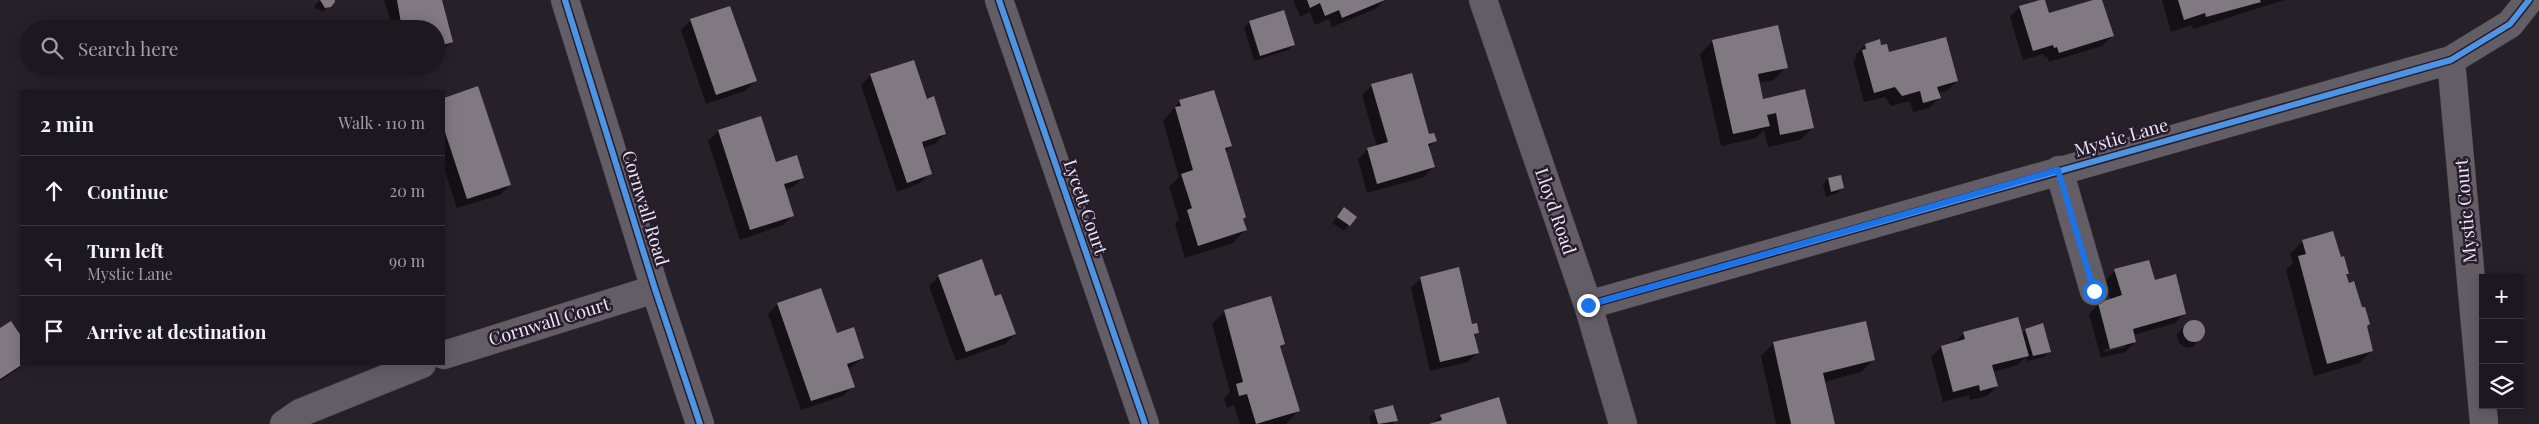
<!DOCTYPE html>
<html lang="en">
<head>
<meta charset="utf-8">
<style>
	:root { --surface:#1c181f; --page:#252128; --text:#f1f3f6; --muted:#a0a0a4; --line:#3a373d }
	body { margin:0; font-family:"Playfair Display",serif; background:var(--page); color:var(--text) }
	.controls { position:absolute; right:15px; bottom:15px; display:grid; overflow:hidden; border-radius:0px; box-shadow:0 2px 12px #0003 }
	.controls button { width:45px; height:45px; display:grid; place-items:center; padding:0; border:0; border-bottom:1px solid var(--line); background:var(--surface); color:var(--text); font:25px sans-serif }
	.stop { position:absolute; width:15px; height:15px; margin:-11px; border:4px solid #1a73e8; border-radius:50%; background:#fff }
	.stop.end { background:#1a73e8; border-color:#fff; box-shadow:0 1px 5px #0008 }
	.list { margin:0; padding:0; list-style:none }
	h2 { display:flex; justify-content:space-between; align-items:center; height:65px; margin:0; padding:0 20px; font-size:21px }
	h2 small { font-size:16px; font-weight:400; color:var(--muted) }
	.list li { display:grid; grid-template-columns:32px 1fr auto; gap:15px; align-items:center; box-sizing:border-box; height:70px; padding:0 20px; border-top:1px solid var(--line) }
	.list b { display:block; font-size:19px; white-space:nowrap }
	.list p { margin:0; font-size:16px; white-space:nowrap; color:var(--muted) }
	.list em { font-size:16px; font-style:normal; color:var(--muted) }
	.icon { flex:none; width:28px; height:28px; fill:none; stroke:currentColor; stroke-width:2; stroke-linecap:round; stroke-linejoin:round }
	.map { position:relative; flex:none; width:2539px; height:424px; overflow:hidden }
	.search { position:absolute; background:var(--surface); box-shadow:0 2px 12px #0003; left:20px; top:20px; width:425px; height:55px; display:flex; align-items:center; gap:12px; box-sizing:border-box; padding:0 18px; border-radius:28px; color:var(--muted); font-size:19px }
	.panel { position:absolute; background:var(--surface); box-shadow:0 2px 12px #0003; left:20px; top:90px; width:425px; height:275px; border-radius:0px }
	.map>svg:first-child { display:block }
</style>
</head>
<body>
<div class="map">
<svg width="2539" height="424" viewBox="0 0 2539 424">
	<rect width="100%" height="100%" fill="#262029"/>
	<path fill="#0007" fill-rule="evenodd" d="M 320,0 L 333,0 L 323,12 L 315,8 L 315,5 Z
		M 384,0 L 440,0 L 451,42 L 441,52 L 436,54 L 436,29 L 390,28 L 392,25 Z
		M 1293,0 L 1384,0 L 1375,9 L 1332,27 L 1329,19 L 1315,25 L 1310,12 L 1300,17 Z
		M 2097,0 L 2101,0 L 2112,36 L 2102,46 L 2049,62 L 2047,56 L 2044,57 L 2043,54 L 2023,60 L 2010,17 L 2020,7 L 2048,15 Z
		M 2162,0 L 2284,0 L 2193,29 L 2192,25 L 2171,32 Z
		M 691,20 L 755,81 L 745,91 L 706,104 L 681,30 Z
		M 1250,22 L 1294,45 L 1288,50 L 1254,61 L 1244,27 Z
		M 1713,41 L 1786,67 L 1774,80 L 1758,83 L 1762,100 L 1813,128 L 1800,140 L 1768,147 L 1764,130 L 1756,138 L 1721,146 L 1700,54 Z
		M 1865,45 L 1881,47 L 1888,54 L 1957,81 L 1947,91 L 1938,93 L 1939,98 L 1929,108 L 1913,112 L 1910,101 L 1891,106 L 1885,97 L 1864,102 L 1853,61 L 1856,58 L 1855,55 Z
		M 377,66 L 397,66 L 378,72 Z
		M 871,75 L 927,100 L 945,134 L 935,144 L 922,148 L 930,173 L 920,183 L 897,192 L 861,85 Z
		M 1372,86 L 1435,141 L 1428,148 L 1433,167 L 1424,177 L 1367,193 L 1358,159 L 1368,149 L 1377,147 L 1362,95 Z
		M 477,88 L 510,185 L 500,195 L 457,208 L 444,168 L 444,99 Z
		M 1180,101 L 1230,146 L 1225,152 L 1245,230 L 1233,243 L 1185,258 L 1175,224 L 1179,219 L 1169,187 L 1179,177 L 1163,121 Z
		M 718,131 L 803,177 L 793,187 L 784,190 L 793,215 L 783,225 L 740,240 L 708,141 Z
		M 1828,179 L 1843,188 L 1837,193 L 1826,197 L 1823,184 Z
		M 1344,208 L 1355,217 L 1344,231 L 1332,223 Z
		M 2303,241 L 2340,259 L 2348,273 L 2345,275 L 2366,327 L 2372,351 L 2359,363 L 2314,376 L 2286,270 L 2293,263 L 2290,254 Z
		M 2115,271 L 2154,281 L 2185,313 L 2175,323 L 2133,335 L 2135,342 L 2125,352 L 2101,358 L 2089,314 L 2099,304 L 2111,300 L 2105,281 ZM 2125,344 L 2125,347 L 2105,352 L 2104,350 Z
		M 939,276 L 995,298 L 1015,334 L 1005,344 L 956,361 L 929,286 Z
		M 1421,278 L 1478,332 L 1474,336 L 1478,352 L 1468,362 L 1430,371 L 1411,288 Z
		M 778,304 L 836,335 L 863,358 L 847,370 L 853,386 L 843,396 L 801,410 L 768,314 Z
		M 1225,311 L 1284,344 L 1279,348 L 1298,411 L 1286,424 L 1240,424 L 1234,405 L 1227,408 L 1224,398 L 1230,392 L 1212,324 Z
		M 2196,320 L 2202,325 L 2204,333 L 2194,346 L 2186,348 L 2179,343 L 2177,335 L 2187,322 Z
		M 11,323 L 21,339 L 21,364 L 25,364 L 0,381 L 0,329 Z
		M 2025,330 L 2050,351 L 2044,357 L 2027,361 L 2026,357 L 2017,365 L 1993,372 L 1997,386 L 1987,396 L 1970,400 L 1969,395 L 1943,402 L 1931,357 L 1941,347 L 1954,343 L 1964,333 L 2021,334 Z
		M 1774,343 L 1873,360 L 1861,372 L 1824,382 L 1833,424 L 1776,424 L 1761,356 Z
		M 1375,411 L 1396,420 L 1393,424 L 1371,424 L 1369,417 Z
		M 1441,416 L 1506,424 L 1432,424 Z"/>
	<path fill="#817981" d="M 320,0 L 335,0 L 335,2 L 331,7 L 325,8 Z
		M 397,0 L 442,0 L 453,42 L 436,47 L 436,29 L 385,29 L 401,23 Z
		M 1307,0 L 1385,0 L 1342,18 L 1339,10 L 1325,16 L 1320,3 L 1310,8 Z
		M 2040,0 L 2045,0 L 2049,13 L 2093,0 L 2102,0 L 2114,36 L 2059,53 L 2057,47 L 2054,48 L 2053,45 L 2033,51 L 2019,6 Z
		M 2178,0 L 2260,0 L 2261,2 L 2206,17 L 2205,13 L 2184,20 Z
		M 730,6 L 757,81 L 716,95 L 690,19 Z
		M 1284,10 L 1295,45 L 1260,56 L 1249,21 Z
		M 1778,25 L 1788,68 L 1758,74 L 1763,99 L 1805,89 L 1814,128 L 1780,135 L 1776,113 L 1767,115 L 1770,126 L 1733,134 L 1712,40 Z
		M 1946,37 L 1958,81 L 1937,87 L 1941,98 L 1923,103 L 1920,91 L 1902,96 L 1895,87 L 1874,93 L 1862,50 L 1866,49 L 1865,44 L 1880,39 L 1881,45 L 1887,44 L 1889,52 Z
		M 914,60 L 927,99 L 934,96 L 946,134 L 922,142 L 932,174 L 907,183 L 870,74 Z
		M 1412,73 L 1429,134 L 1434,133 L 1437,141 L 1428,144 L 1435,167 L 1377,184 L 1367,148 L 1388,142 L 1371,84 Z
		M 478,86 L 511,185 L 467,199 L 444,129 L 444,98 Z
		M 1214,90 L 1232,146 L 1225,148 L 1246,217 L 1243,219 L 1247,230 L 1198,246 L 1187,210 L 1192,208 L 1181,174 L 1193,170 L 1175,107 L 1181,106 L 1179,100 Z
		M 761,116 L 776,162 L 797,155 L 804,178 L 784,184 L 794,216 L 750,230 L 718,130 Z
		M 1841,175 L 1844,188 L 1831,192 L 1828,178 Z
		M 1344,207 L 1357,217 L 1350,226 L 1337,217 Z
		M 2333,231 L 2341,257 L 2344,256 L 2349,274 L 2346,274 L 2349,283 L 2354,281 L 2362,307 L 2365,307 L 2370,324 L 2367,326 L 2373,351 L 2327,364 L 2298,256 L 2306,254 L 2302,240 Z
		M 982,259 L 995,296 L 1001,294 L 1016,334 L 966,352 L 938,275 Z
		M 2149,260 L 2155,280 L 2176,274 L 2186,314 L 2133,329 L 2136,342 L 2110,349 L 2098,303 L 2122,295 L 2114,269 Z
		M 1459,267 L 1472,324 L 1477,323 L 1479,333 L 1474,334 L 1479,353 L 1440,362 L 1420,277 Z
		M 821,288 L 837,333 L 854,327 L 864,358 L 847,364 L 855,387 L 811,401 L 777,303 Z
		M 1271,296 L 1285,344 L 1280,346 L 1300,411 L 1256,424 L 1247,394 L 1239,396 L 1236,384 L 1243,382 L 1224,310 Z
		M 2018,317 L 2029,356 L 1992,365 L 1998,386 L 1980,391 L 1979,385 L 1953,392 L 1941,346 L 1962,340 L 1965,339 L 1963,332 Z
		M2183 331a11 11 0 1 1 22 0a11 11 0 1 1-22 0Z
		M 11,321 L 21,336 L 21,364 L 23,364 L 0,379 L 0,328 Z
		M 1866,321 L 1875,360 L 1823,373 L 1835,424 L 1791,424 L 1773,342 Z
		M 2043,323 L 2051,352 L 2033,356 L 2025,329 Z
		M 1499,397 L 1507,424 L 1429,424 L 1442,420 L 1440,415 Z
		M 1393,405 L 1398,421 L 1378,424 L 1374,410 Z"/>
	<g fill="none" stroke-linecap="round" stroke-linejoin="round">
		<defs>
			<path id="minor" d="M 565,0 L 655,289 L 700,424
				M 999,0 L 1145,424
				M 1483,0 L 1588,305 L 1623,424
				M 2451,60 L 2484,423
				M 2059,170 L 2094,291
				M 1588,305 L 2451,60 L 2510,24 L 2529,0
				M 444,355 L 655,289
				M 284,424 L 300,413 L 422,364"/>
		</defs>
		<use href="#minor" stroke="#3f3a42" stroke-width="29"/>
		<use href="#minor" stroke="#635e65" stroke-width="28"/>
		<defs>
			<path id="cycleway" d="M 565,0 L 655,289 L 700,424
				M 999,0 L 1145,424
				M 1588,305 L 2451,60 L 2510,24 L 2529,0"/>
		</defs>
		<use href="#cycleway" stroke="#271c2d" stroke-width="9"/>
		<use href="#cycleway" stroke="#4d94e3" stroke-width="6"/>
	</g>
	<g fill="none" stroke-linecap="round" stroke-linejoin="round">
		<path stroke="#1a73e8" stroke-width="6" d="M 1588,305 L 2058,170 L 2094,291"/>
	</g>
	<g text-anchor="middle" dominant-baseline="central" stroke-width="5" stroke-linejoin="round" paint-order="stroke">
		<g font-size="18" fill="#ede5f1" stroke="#271c2d">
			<text transform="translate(2121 137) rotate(-16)">Mystic Lane</text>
			<text transform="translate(1086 207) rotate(71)">Lycett Court</text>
			<text transform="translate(646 208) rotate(73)">Cornwall Road</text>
			<text transform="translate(1556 211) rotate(71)">Lloyd Road</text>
			<text transform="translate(2465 211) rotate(-95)">Mystic Court</text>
			<text transform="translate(549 321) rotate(-17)">Cornwall Court</text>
		</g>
	</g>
</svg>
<div class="controls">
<button>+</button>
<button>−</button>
<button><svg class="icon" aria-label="layers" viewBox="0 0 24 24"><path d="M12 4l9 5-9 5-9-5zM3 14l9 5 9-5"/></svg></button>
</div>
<div class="stop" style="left:2094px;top:291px"></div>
<div class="stop end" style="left:1588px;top:305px"></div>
<div class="search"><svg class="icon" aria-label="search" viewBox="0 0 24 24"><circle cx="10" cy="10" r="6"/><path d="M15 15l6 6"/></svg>Search here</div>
<section class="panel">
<h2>2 min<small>Walk · 110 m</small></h2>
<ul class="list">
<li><svg class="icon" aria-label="ahead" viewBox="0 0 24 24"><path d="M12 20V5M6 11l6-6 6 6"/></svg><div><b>Continue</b></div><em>20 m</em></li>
<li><svg class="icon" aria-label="left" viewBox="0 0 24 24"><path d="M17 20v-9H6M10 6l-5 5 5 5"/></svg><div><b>Turn left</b><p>Mystic Lane</p></div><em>90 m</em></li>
<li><svg class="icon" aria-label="arrive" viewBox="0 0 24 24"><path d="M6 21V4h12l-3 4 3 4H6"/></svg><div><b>Arrive at destination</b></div></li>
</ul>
</section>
</div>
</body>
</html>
